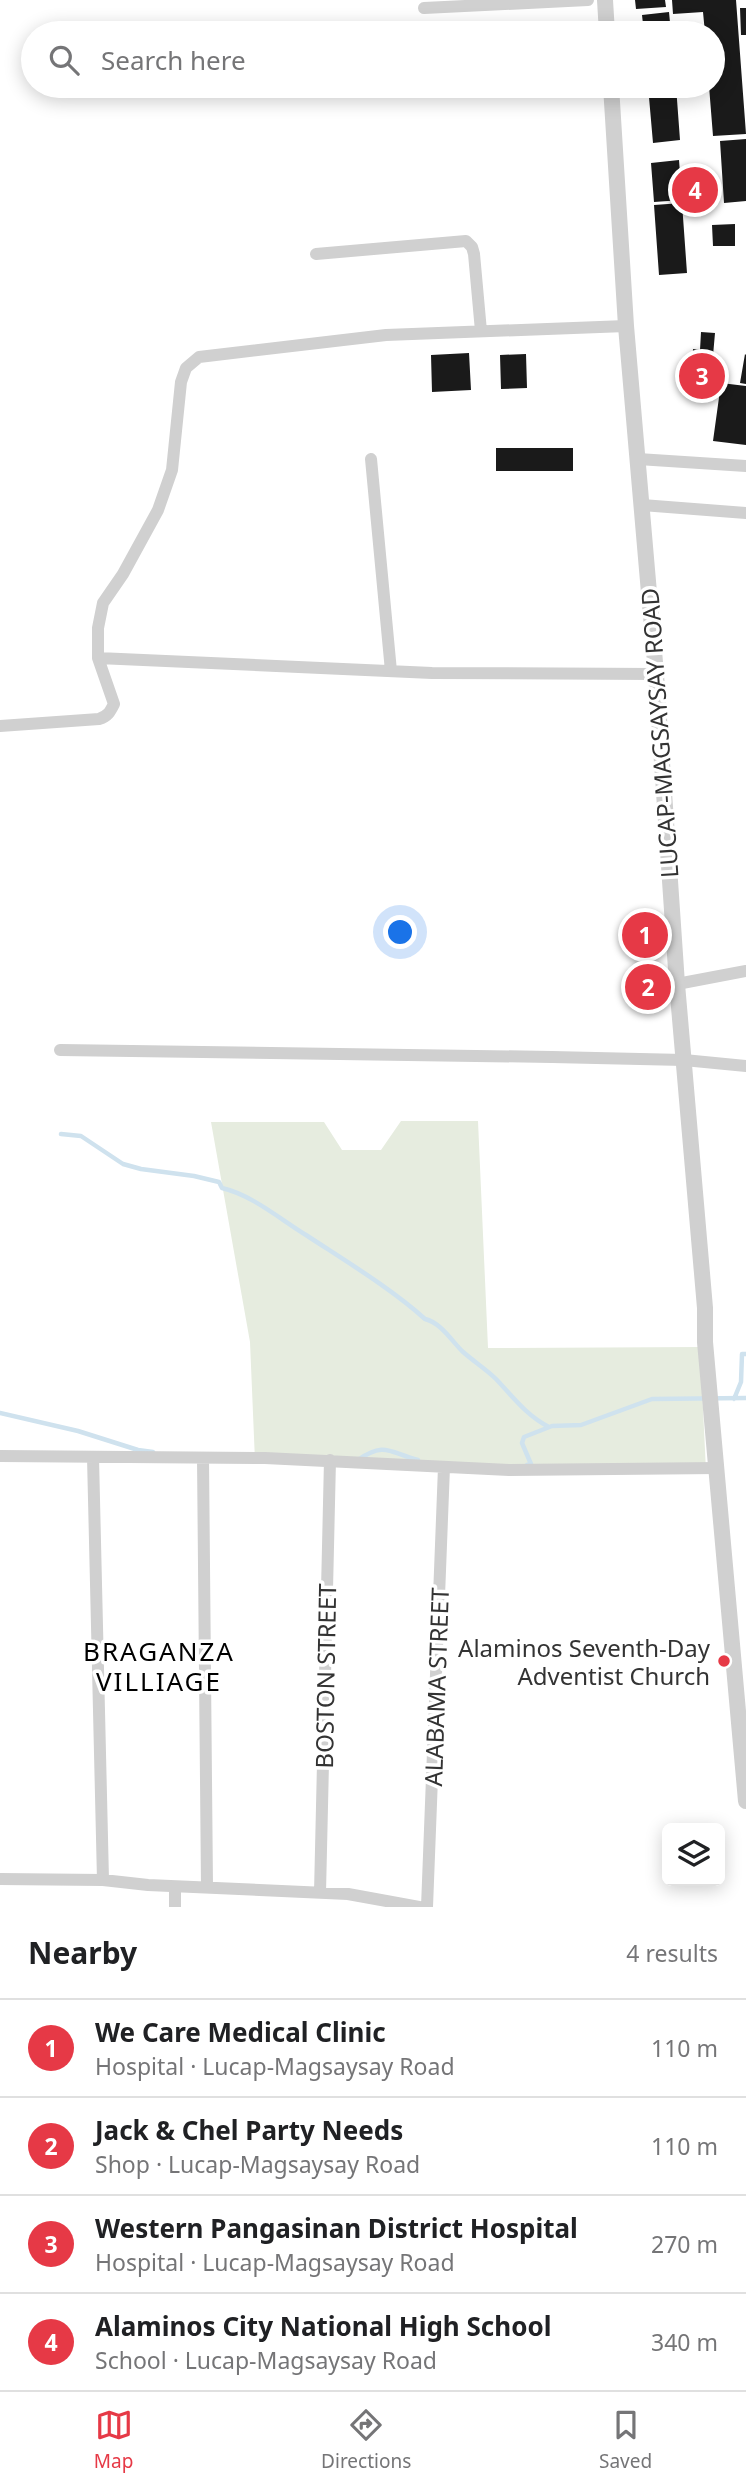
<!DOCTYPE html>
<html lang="en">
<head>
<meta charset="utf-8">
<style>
	:root { --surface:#fff; --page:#f2f2f2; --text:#202124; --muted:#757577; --line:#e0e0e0; --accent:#e63946 }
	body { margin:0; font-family:"Noto Sans",sans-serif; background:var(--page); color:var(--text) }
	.controls { position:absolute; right:21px; bottom:21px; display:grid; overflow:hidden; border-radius:10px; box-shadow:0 4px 18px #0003 }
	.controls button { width:63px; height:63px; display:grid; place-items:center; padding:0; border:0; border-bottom:2px solid var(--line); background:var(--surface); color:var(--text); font:35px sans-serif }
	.you { position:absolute; left:401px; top:933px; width:24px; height:24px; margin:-18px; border:5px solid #fff; border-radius:50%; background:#1a73e8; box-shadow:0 0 0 10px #1a73e833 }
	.badge { display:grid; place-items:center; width:46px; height:46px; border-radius:50%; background:var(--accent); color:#fff; font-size:23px; font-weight:700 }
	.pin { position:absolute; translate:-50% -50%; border:4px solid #fff; box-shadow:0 2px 7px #0006 }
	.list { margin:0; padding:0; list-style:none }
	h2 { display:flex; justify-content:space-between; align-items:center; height:91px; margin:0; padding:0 28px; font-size:30px }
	h2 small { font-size:23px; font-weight:400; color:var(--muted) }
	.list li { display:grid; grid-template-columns:46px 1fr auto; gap:21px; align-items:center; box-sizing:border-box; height:98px; padding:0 28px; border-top:2px solid var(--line) }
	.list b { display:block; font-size:26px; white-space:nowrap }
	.list p { margin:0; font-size:23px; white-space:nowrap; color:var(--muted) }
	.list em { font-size:23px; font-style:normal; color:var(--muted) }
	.icon { flex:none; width:38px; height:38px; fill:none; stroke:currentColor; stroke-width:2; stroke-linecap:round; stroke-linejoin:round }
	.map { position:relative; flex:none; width:746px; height:1907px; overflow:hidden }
	.search { position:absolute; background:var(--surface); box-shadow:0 4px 18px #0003; left:21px; right:21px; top:21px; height:77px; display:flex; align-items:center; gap:18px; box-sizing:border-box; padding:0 24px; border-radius:38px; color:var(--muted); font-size:26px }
	.sheet { height:483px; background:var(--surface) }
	nav { display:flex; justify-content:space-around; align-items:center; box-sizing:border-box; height:98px; border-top:2px solid var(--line); background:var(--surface); font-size:19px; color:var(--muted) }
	nav a { display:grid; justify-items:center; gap:4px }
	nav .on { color:var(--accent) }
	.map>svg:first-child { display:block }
</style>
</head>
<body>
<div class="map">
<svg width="746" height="1907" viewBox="0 0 746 1907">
	<rect width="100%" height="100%" fill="#fff"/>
	<path fill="#e6ecdf" d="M 401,1121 L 478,1121 L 488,1348 L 700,1347 L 706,1471 L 255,1461 L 250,1342 L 211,1122 L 324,1122 L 342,1150 L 381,1150 Z"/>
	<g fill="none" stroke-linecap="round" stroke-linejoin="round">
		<path stroke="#cfe2ee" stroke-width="4.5" d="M 61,1134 L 81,1136 L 123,1164 L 141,1169 L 194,1176 L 219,1182 L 222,1188 C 252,1195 280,1219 306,1235 C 344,1260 392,1289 425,1319 C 441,1323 451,1340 462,1351 C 473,1361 486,1369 496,1379 C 513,1397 527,1416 549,1427
			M 734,1399 L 741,1382 L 742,1354 L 746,1354
			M 0,1413 L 78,1431 L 138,1450 L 153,1452
			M 358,1460 C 385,1441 390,1453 418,1460
			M 527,1465 L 531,1464 L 522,1443 L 524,1437 L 552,1426 L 581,1425 L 652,1399 L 746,1398"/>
	</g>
	<path fill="#1a1a1a" d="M 635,0 L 665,0 L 666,7 L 636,9 Z
		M 672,0 L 736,0 L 746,134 L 713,136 L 709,86 L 713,86 L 713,33 L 705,33 L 703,12 L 673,14 Z
		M 740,8 L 746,8 L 746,35 L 741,35 Z
		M 669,12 L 671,33 L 644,33 L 642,15 Z
		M 648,86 L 676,86 L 680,140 L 653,143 Z
		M 746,139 L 746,201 L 724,203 L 720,141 Z
		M 679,160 L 682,200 L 654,202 L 651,163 Z
		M 682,203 L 687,273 L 659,275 L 654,205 Z
		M 735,224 L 735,246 L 713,246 L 712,225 Z
		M 701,332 L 715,333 L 712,367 L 692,365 L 693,349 L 700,350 Z
		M 469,353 L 471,390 L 432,392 L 431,355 Z
		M 526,354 L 527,388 L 501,389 L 500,355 Z
		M 745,354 L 746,355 L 746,384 L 740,383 Z
		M 721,383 L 746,386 L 746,445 L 713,441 Z
		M 496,448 L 573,448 L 573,471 L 496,471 Z"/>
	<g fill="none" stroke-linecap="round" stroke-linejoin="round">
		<path stroke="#d0d0d0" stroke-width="12" d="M 424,8 L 588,0
			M 316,254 L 466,241 L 472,247 L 474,254 L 481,331
			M 371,459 L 391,671
			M 638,459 L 746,466
			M 642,505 L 746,513
			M 98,658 L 432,673 L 656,674
			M 0,726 L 99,719 C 108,716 110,712 114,704 L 98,658 L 98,628 L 103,603 L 123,574 L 158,510 L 172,470 L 181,382 L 186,368 L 199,357 L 386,335 L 626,326
			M 677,984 L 746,971
			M 60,1050 L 552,1057 L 684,1060 L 746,1066
			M 0,1456 L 265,1458 L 509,1470 L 718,1468
			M 93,1457 L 103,1880
			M 203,1458 L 207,1887
			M 0,1879 L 103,1880 L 148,1885 L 348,1894 L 419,1907
			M 175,1887 L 175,1907
			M 320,1893 L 330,1460
			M 427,1907 L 444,1467"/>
		<path stroke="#d0d0d0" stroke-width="16" d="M 605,0 L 607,33
			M 611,86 L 626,326 L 656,674 L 677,984 L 705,1308 L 705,1342 L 746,1801"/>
	</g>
	<circle fill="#e63946" stroke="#fff" stroke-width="2.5" cx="724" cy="1661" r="7"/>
	<g text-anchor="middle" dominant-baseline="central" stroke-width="7" stroke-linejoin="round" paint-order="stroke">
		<g font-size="24" fill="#333" stroke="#fff">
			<text transform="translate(659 733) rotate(-94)">LUCAP-MAGSAYSAY ROAD</text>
			<text transform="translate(325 1676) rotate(-89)">BOSTON STREET</text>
			<text transform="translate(436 1687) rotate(-88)">ALABAMA STREET</text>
		</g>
		<g font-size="24" fill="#333" stroke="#fff" text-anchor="end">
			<text x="710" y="1647">Alaminos Seventh-Day<tspan x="710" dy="28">Adventist Church</tspan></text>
		</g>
		<g font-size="26" letter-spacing="2" fill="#000" stroke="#fff">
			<text x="159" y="1651">BRAGANZA<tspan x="159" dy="30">VILLIAGE</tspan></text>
		</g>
	</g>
</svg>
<div class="controls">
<button><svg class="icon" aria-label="layers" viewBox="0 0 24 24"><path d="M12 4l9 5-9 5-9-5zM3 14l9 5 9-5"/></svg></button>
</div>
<div class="you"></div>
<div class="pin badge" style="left:645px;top:935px">1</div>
<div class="pin badge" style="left:648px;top:987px">2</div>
<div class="pin badge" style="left:702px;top:376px">3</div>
<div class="pin badge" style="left:695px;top:190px">4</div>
<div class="search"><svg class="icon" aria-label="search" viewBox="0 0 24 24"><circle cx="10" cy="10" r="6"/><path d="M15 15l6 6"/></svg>Search here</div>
</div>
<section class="sheet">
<h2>Nearby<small>4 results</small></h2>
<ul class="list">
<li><span class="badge">1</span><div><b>We Care Medical Clinic</b><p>Hospital · Lucap-Magsaysay Road</p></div><em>110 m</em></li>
<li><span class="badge">2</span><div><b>Jack &amp; Chel Party Needs</b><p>Shop · Lucap-Magsaysay Road</p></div><em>110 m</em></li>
<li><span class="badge">3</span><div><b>Western Pangasinan District Hospital</b><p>Hospital · Lucap-Magsaysay Road</p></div><em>270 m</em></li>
<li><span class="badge">4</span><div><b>Alaminos City National High School</b><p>School · Lucap-Magsaysay Road</p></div><em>340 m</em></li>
</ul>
</section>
<nav>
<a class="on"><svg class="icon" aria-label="map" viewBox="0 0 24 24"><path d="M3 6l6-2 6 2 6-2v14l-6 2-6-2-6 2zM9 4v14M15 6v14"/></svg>Map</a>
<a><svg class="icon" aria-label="directions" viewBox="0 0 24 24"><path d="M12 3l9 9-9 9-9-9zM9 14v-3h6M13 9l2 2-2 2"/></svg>Directions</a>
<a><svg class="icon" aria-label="saved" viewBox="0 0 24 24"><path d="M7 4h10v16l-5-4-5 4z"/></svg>Saved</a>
</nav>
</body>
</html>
